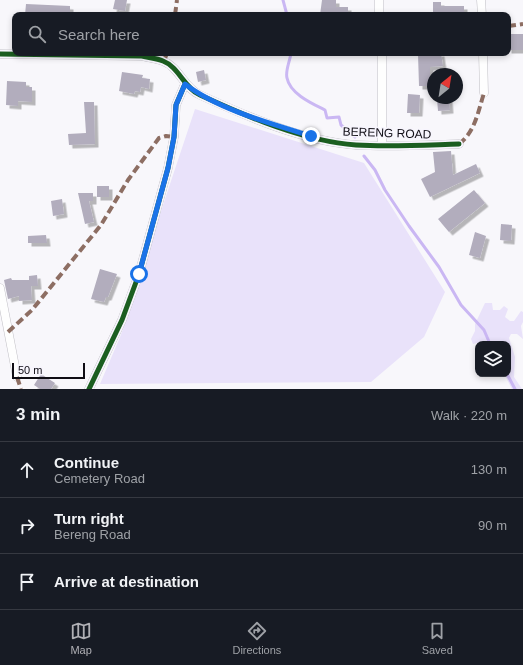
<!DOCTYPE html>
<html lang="en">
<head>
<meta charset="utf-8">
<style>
	:root { --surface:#171b24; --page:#20242c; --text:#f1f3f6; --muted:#9ea1a6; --line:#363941; --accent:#b0b0b5 }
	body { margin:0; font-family:Helvetica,sans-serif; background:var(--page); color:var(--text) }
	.controls { position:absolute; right:12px; bottom:12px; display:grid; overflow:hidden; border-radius:8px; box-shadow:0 2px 6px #0003 }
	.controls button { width:36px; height:36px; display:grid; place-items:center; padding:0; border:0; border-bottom:1px solid var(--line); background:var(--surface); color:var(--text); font:20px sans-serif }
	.compass { position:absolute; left:427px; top:68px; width:36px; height:36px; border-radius:50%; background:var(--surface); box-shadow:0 2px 6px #0003; rotate:30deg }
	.scale { position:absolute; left:12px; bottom:10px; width:73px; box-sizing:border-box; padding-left:4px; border:2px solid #0f0d14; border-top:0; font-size:11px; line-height:14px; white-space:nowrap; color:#0f0d14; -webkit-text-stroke:3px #f7f5fd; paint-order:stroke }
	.stop { position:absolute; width:12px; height:12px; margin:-9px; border:3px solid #1a73e8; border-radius:50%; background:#fff }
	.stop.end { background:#1a73e8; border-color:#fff; box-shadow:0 1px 4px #0008 }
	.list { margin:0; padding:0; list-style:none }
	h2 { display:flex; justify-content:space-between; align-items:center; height:52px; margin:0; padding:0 16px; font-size:17px }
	h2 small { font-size:13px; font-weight:400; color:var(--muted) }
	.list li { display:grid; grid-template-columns:26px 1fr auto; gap:12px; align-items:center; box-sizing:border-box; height:56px; padding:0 16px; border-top:1px solid var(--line) }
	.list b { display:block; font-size:15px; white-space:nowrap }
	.list p { margin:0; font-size:13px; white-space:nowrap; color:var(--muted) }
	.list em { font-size:13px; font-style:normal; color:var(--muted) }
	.icon { flex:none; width:22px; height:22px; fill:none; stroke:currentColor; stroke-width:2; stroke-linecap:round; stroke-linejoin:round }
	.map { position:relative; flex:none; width:523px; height:389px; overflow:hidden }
	.search { position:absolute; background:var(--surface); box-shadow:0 2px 6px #0003; left:12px; right:12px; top:12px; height:44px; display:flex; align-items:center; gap:10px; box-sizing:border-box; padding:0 14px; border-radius:8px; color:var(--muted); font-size:15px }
	.sheet { height:220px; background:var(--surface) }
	nav { display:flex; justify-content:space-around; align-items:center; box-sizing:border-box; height:56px; border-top:1px solid var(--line); background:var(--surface); font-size:11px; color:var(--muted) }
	nav a { display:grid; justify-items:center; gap:2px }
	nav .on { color:var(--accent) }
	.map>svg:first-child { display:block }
</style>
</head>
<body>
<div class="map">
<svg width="523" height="389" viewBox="0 0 523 389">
	<defs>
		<filter id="shadow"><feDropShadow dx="3.5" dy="3.5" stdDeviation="0" flood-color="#0004"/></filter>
	</defs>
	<rect width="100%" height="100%" fill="#f8f7fb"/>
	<path fill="#e9e2fa" d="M 195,109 L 364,163 L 445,292 L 424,337 L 371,382 L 100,384 L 120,337 L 141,280 L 156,226 Z
		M 485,303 L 492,303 L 493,310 L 500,310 L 504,306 L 508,309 L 505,317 L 510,321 L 514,321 L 521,311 L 523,312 L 523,322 L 521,326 L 523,339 L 517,334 L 511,334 L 509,338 L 515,357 L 514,377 L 522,389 L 512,389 L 504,374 L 508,374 L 508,344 L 483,344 L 481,342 L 473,344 L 471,339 L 475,331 L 475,324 Z"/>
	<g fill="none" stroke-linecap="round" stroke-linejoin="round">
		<path stroke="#cab7f3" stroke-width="3" d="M 283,0 L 287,15
			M 291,53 C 290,61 285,71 287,78 C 290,94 313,104 325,110 L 327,118 L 339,117 L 341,125 L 355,137
			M 364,156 L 375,170 L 385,190 L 409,226 L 439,267 L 461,305 L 484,330 L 490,344
			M 507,374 L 515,389"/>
	</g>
	<path fill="#b2adbd" filter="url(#shadow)" d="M 115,0 L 127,0 L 125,11 L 113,9 Z
		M 322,0 L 336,0 L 336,7 L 348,7 L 348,15 L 320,15 Z
		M 433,2 L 441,2 L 441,6 L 464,6 L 464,15 L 433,15 Z
		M 26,4 L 70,6 L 70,15 L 25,15 Z
		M 508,34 L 523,34 L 523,50 L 508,50 Z
		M 441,53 L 443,66 L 430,67 L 430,86 L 419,86 L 418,54 Z
		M 204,70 L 206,80 L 198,82 L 196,72 Z
		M 122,72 L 143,75 L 142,78 L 150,79 L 149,89 L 141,87 L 140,92 L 135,91 L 134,94 L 119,91 Z
		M 7,81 L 26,82 L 26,87 L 32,87 L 32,102 L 18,101 L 18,106 L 6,105 Z
		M 408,94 L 420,95 L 419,113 L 407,113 Z
		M 449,98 L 450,110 L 438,111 L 437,99 Z
		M 84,102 L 94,102 L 95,144 L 69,145 L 68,134 L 86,133 Z
		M 451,151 L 453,175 L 476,164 L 480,173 L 430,197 L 421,179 L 435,172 L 433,152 Z
		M 97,186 L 109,186 L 109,197 L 97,197 Z
		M 474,190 L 485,203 L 449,232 L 438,219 Z
		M 78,193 L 93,193 L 93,201 L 89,201 L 94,222 L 85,224 Z
		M 62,199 L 64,214 L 53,216 L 51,201 Z
		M 501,224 L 512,225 L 511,241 L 500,240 Z
		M 475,232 L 486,236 L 480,258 L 469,255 Z
		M 46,235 L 47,243 L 28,243 L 28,236 Z
		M 100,269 L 117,274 L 108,297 L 106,297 L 104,302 L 91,299 Z
		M 37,275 L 38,286 L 31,286 L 32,300 L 19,301 L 19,296 L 8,299 L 4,280 L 11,278 L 12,280 L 29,280 L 29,276 Z
		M 41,374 L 55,383 L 51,389 L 40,389 L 34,385 Z"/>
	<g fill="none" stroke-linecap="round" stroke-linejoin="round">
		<defs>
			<path id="minor" d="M 379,0 L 379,15
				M 481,0 L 482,15
				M 382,53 L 382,145
				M 483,53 L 484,93
				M 0,54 L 142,56 C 149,58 156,58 163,61 C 179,67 184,88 200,95 C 248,117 303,141 356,145 C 390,147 425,145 459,144
				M 0,288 L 17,377
				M 89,389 L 122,320 L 139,274 L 168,168 L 174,137 L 176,105 L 185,84"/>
		</defs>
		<use href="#minor" stroke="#c0bfc5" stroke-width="9"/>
		<use href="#minor" stroke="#fefefe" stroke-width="8"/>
		<path stroke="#8d6e63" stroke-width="4" stroke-dasharray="8 4" stroke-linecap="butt" d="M 175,15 L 177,0
			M 508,26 L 523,24
			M 164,61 L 167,53
			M 459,144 C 475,132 478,112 484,93
			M 8,332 L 32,310 L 101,225 L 128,180 L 159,138 L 166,136 L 174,137
			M 17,377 L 21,389"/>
		<defs>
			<path id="cycleway" d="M 0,54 L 142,56 C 149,58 156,58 163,61 C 179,67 184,88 200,95 C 248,117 303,141 356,145 C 390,147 425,145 459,144
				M 89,389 L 122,320 L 139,274 L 168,168 L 174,137 L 176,105 L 185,84"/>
		</defs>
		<use href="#cycleway" stroke="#f7f5fd" stroke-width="8"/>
		<use href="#cycleway" stroke="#1b5e20" stroke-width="5"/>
	</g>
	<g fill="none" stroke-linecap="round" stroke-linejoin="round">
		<path stroke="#1a73e8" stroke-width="5" d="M 139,274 L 168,168 L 174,137 L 176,105 L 185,84 C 217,109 272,124 311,136"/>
	</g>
	<g text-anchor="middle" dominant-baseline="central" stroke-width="3" stroke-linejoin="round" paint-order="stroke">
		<g font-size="12" fill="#0f0d14" stroke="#f7f5fd">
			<text transform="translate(387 133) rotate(2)">BERENG ROAD</text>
		</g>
	</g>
</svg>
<div class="controls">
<button><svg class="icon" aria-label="layers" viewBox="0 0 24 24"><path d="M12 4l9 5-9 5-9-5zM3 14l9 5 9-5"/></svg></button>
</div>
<svg class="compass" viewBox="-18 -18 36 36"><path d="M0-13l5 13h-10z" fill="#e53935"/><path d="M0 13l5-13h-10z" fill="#9ea1a6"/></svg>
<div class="scale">50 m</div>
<div class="stop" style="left:139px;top:274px"></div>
<div class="stop end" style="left:311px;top:136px"></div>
<div class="search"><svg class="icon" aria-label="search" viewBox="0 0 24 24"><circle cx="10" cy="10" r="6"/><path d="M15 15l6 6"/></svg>Search here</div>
</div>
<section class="sheet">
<h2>3 min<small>Walk · 220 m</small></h2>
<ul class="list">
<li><svg class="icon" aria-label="ahead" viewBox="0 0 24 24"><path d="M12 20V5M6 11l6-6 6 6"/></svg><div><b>Continue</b><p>Cemetery Road</p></div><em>130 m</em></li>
<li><svg class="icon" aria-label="right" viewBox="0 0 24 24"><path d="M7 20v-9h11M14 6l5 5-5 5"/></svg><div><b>Turn right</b><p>Bereng Road</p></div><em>90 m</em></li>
<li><svg class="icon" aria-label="arrive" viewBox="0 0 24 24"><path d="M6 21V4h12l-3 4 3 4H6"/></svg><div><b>Arrive at destination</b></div></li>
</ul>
</section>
<nav>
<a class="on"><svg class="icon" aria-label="map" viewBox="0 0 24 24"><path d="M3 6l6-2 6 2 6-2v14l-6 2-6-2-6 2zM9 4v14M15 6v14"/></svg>Map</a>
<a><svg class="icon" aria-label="directions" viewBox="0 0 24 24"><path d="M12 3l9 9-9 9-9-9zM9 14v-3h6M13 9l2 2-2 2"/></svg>Directions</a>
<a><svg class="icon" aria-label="saved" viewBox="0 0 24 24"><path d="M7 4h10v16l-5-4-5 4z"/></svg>Saved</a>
</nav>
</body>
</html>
